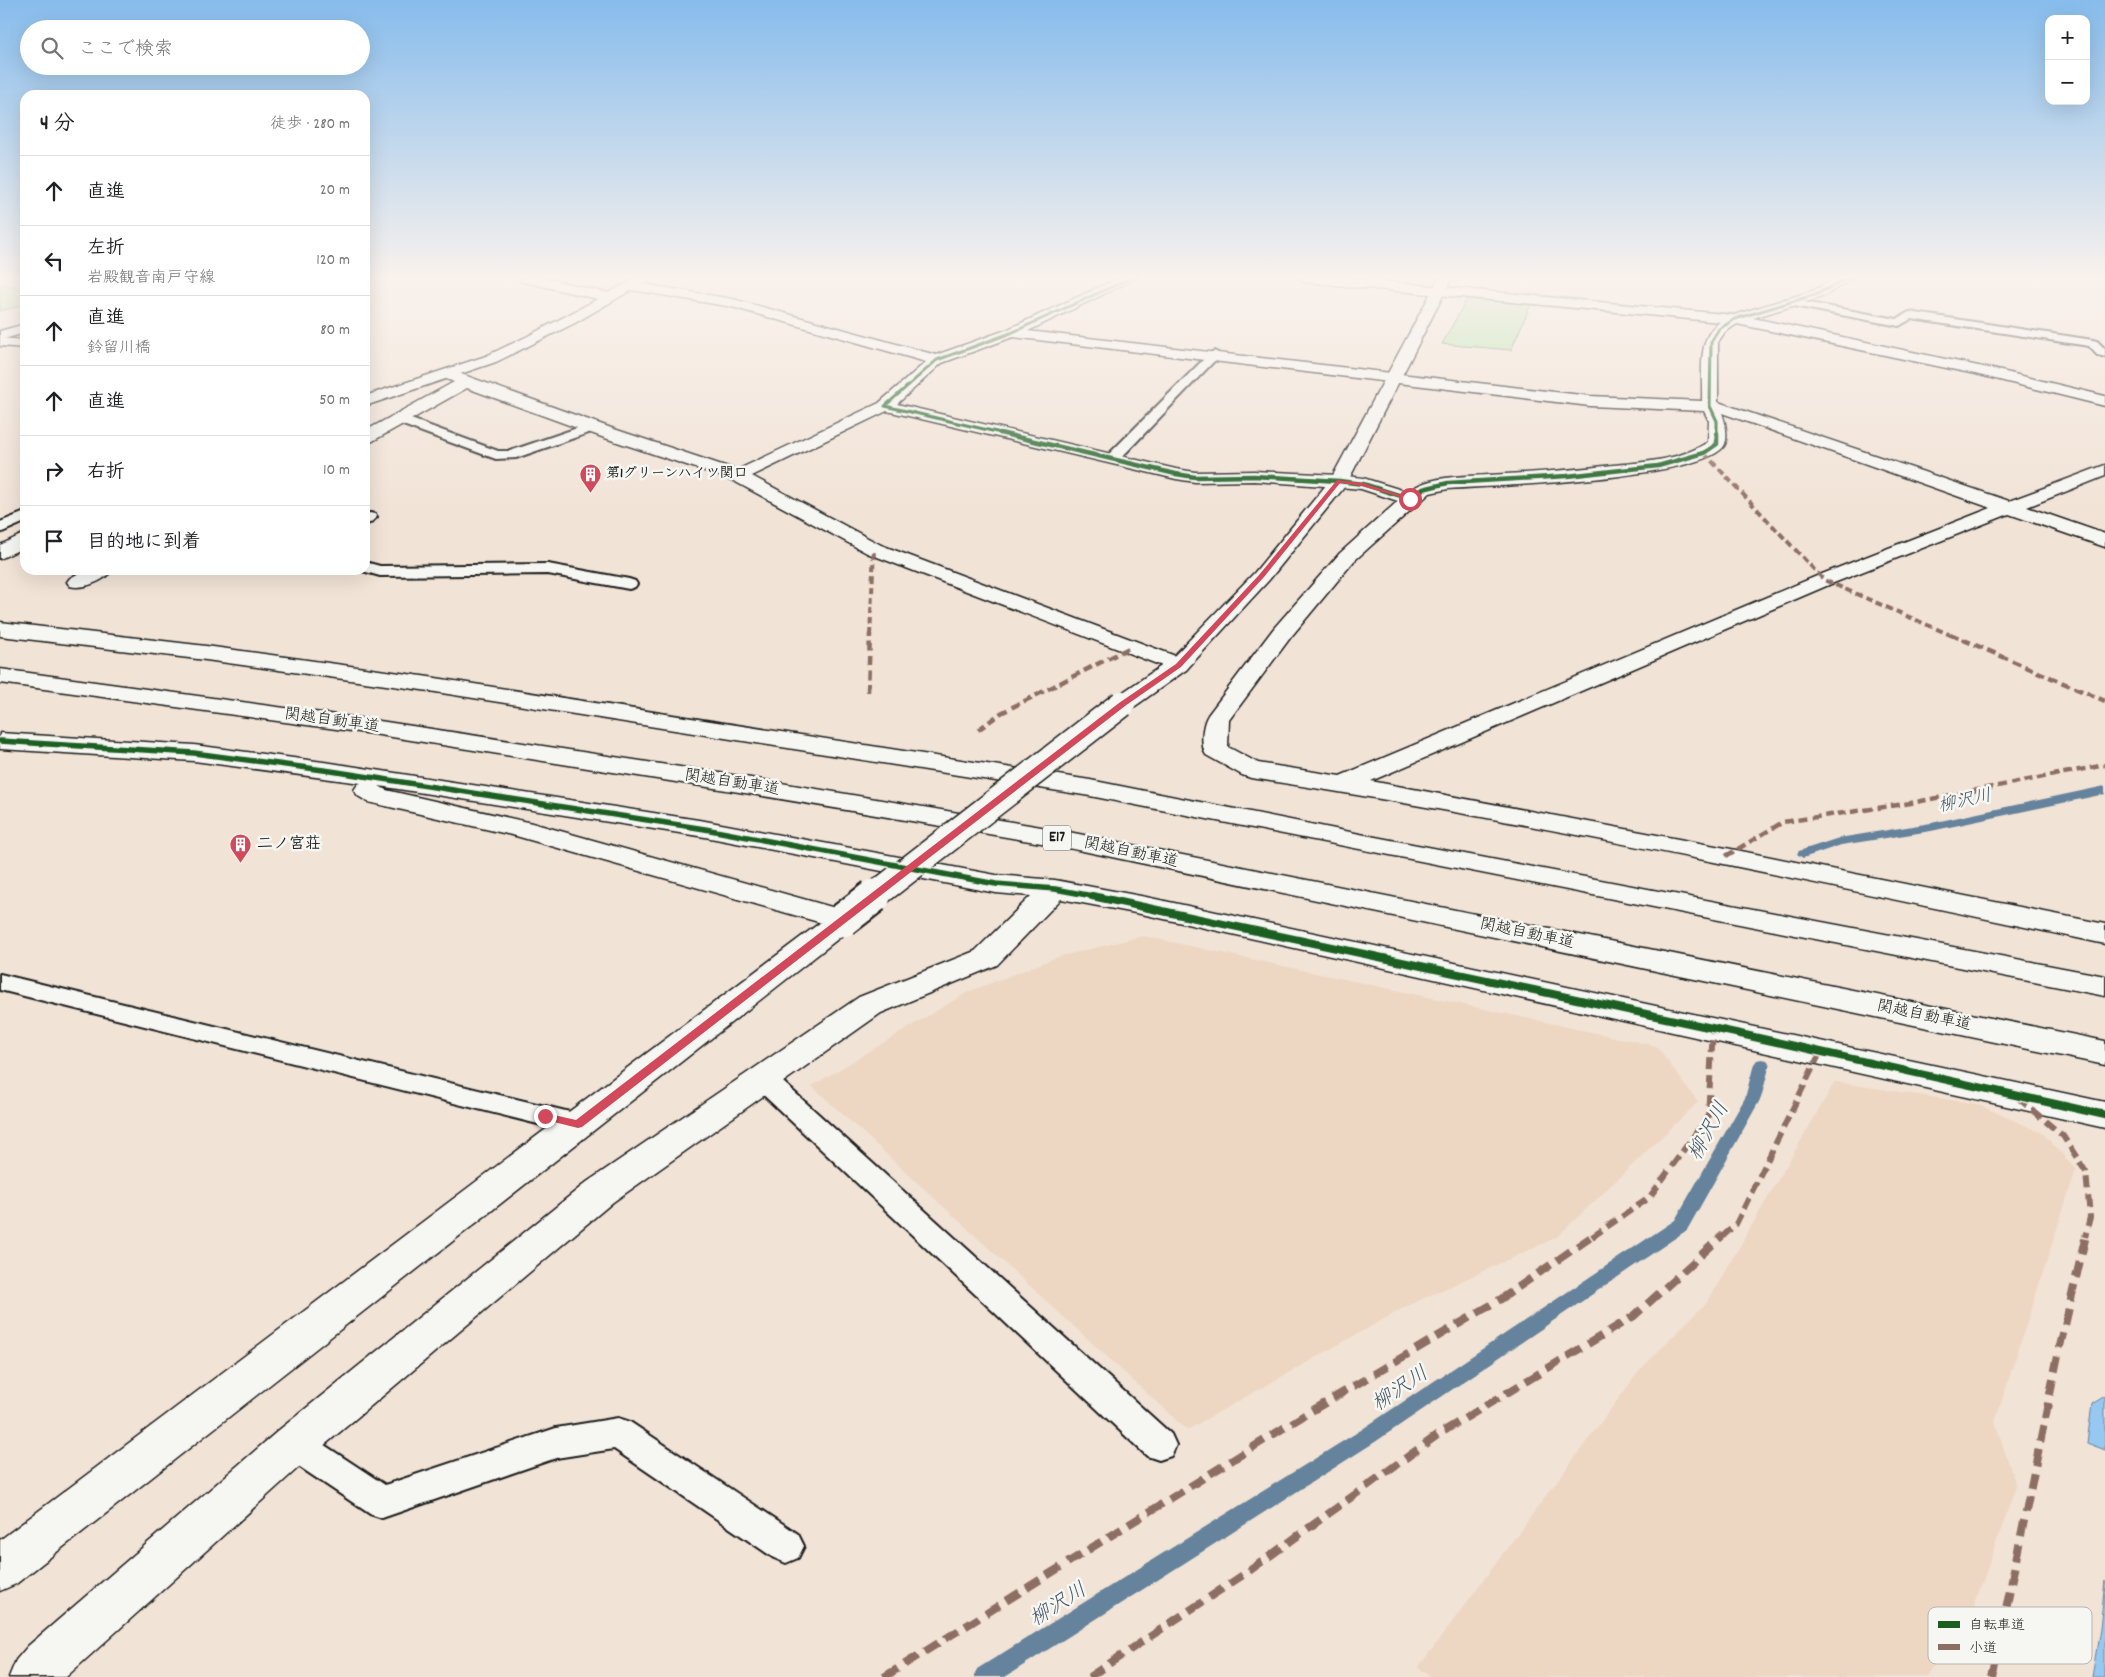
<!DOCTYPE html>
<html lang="ja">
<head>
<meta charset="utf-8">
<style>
	:root { --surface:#fff; --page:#f6f6f6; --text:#202124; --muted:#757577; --line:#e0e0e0 }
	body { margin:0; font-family:Dekko,"Klee One",sans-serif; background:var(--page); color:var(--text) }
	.controls { position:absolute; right:15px; top:15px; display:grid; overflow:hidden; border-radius:10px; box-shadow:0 5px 20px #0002 }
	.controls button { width:45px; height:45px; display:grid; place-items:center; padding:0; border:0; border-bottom:1px solid var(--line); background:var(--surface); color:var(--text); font:25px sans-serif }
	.stop { position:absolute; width:15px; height:15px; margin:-11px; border:4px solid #d1495b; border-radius:50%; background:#fff }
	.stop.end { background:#d1495b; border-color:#fff; box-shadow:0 1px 5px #0008 }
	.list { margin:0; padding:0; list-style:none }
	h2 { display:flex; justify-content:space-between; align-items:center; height:65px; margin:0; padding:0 20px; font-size:21px }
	h2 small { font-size:16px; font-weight:400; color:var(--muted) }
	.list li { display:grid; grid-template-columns:32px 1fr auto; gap:15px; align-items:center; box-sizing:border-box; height:70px; padding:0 20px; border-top:1px solid var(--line) }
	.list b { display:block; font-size:19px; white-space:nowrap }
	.list p { margin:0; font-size:16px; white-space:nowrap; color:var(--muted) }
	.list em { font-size:16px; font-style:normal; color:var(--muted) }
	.icon { flex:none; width:28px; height:28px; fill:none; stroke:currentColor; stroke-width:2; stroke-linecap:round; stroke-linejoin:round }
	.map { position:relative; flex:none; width:2105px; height:1677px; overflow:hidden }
	.search { position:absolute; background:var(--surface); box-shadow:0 5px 20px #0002; left:20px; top:20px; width:350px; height:55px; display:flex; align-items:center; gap:12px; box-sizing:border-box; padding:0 18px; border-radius:28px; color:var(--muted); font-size:19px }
	.panel { position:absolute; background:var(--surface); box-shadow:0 5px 20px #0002; left:20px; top:90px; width:350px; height:485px; border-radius:15px }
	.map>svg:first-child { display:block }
</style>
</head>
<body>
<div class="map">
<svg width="2105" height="1677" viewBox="0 0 2105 1677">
	<rect width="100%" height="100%" fill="#f1e3d6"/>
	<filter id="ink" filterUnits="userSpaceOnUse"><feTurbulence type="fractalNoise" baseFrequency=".02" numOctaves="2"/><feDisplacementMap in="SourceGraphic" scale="10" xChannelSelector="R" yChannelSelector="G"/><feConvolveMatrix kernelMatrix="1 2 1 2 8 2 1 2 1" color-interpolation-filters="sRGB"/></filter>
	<g filter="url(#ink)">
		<path fill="#edd6c2" d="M 1143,936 L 1656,1046 L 1698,1102 L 1557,1237 L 1407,1306 L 1187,1430 L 812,1086 L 968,992 L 1058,957 Z
			M 1835,1082 L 1976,1104 L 2042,1133 L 2076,1169 L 1995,1422 L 2016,1486 L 1973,1609 L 1927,1677 L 1431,1677 L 1418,1668 L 1640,1370 L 1708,1301 Z"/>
		<path fill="#afe5a7" stroke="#668062" d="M 0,283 L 25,289 L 25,305 L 0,311 Z
			M 1468,297 L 1531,304 L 1511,350 L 1442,344 Z"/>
		<path fill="#96c8f2" stroke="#65839c" d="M 2105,1396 L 2105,1450 L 2087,1443 L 2092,1404 Z
			M 2105,1581 L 2105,1677 L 2092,1677 L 2100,1629 Z"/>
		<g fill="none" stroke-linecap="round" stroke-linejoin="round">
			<path fill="#65839c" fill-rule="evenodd" d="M 2105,786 L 2105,794 L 1931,831 L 1841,845 L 1803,858 L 1797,854 L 1799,851 L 1839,838 L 1931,823 Z
				M 1762,1059 L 1767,1060 L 1770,1064 L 1761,1098 L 1687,1230 L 1375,1442 L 1005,1677 L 974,1677 L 977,1669 L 1361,1430 L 1675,1220 L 1745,1098 L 1754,1064 L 1757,1060 Z"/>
			<defs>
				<path id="service" d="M 1787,299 L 1897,319 L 1909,312 L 2093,340 L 2097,341 L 2105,349 L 2105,357 L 2097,355 L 2089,346 L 1911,319 L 1899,326 L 1783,304 L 1782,302 L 1783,300 Z
					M 1214,351 L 1218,353 L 1220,355 L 1218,357 L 1117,462 L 1107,462 L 1105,459 L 1107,456 L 1210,353 Z
					M 400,415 L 498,451 L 510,451 L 592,423 L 599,427 L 597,430 L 516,458 L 496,459 L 395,422 L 394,419 L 395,416 Z
					M 25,512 L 25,522 L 0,533 L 0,522 Z
					M 370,513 L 375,514 L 377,517 L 370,523 L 365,524 L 365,514 Z
					M 365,562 L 380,566 L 548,564 L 629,579 L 635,581 L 637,584 L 635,587 L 629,589 L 548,574 L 380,576 L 359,570 L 365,570 Z
					M 0,974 L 578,1114 L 587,1117 L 591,1124 L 587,1131 L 578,1134 L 0,990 Z
					M 763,1070 L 772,1072 L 1171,1434 L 1176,1445 L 1171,1456 L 1159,1460 L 1147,1456 L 754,1086 L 750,1079 L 754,1072 Z
					M 618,1418 L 630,1422 L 798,1534 L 804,1546 L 798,1558 L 786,1563 L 774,1558 L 614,1449 L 556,1458 L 382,1518 L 370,1514 L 282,1455 L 277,1444 L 282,1433 L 294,1429 L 306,1433 L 385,1485 L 556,1428 Z"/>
				<path id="minor" d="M 1119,278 L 1137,278 L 1028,331 L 1590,396 L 1702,401 C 1703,375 1696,337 1720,322 L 1304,282 L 1298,278 L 1350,278 L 1734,315 L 1812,291 L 1837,278 L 1854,278 L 1822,297 L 1753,318 L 1997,370 L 2105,396 L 2105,406 L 1975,374 L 1737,324 L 1725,332 L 1718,342 L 1718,402 L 2009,501 L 2105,465 L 2105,476 L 2027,507 L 2105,534 L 2105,547 L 2009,514 L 1831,584 L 1371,781 L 1726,848 L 2105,924 L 2105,944 C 1821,884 1538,822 1251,778 L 1242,775 L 1206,755 C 1200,746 1202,724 1208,715 L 1274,628 L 1340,553 L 1398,501 L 1361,489 L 1339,487 L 1254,481 L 1195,482 L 1176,479 L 887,411 L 752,476 L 881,545 L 1186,660 L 1190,665 L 1186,670 L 1178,672 L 867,553 L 732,480 L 602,437 L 467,388 L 371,442 L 365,443 L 365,431 L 454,382 L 444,378 L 442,375 L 444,372 L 450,370 L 614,429 L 737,470 L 879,403 L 926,362 L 732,307 L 626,289 L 624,286 L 626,283 L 631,282 L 733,299 L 936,355 L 1006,330 ZM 1013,337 L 1590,406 L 1704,411 L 1709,421 L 1708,442 C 1681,460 1645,462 1613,465 C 1572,470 1530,473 1488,475 C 1462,477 1429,475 1408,492 L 1363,478 L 1339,475 L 1254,471 L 1195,472 L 1176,469 L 897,404 L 942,363 ZM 1722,413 L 1991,508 L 1817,576 L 1340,776 L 1258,763 L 1228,747 L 1229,720 L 1290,638 L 1354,561 L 1430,493 L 1448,489 C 1494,486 1702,479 1724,446 C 1729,438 1725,421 1722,413 Z
					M 0,338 L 25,340 L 25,348 L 0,346 Z
					M 85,570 L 112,570 C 105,581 82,590 70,586 L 67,582 L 70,578 Z
					M 0,733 L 194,745 L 331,763 L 705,821 L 996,875 L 1055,880 L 1146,897 L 2105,1102 L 2105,1128 L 1146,915 L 1061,899 L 997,965 L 881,1013 L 613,1202 L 309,1458 L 66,1677 L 9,1677 L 16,1660 L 28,1646 L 279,1430 L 587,1182 L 859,997 L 975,951 L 1031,896 L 996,893 L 705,837 L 379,786 L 386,790 L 532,823 L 853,913 L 858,920 L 853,927 L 843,929 L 516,836 L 368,802 L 358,796 L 354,790 L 358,784 L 361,783 L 194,761 L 0,749 Z"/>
				<path id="tertiary" d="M 519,278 L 544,278 L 608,293 L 636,278 L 652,278 L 575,323 L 496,362 L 365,406 L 365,396 L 486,356 L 526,337 L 598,299 L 520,281 Z
					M 25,324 L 25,333 L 0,340 L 0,331 Z
					M 25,533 L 25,547 L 0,559 L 0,545 Z"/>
				<path id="secondary" d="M 1439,278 L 1452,278 L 1346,485 L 1269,580 L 1186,670 L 1131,709 L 1122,711 L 1113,709 L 1110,704 L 1113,699 L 1170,660 L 1255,572 L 1331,479 Z
					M 843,911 L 853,913 L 858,920 L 853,927 L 16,1584 L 0,1591 L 0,1540 L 833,913 Z"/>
				<path id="motorway" d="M 0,622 L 206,646 L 429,677 L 1090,780 L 1370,836 L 2105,976 L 2105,996 L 1090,796 L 429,691 L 206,660 L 0,636 Z
					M 0,669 L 373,720 L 739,776 L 1059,830 L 2105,1041 L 2105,1065 L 1059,846 L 739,792 L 373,734 L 0,683 Z"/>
			</defs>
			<use href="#service" stroke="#1c1c1c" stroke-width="4"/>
			<use href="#minor" stroke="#1c1c1c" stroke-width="3"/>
			<use href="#tertiary" stroke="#1c1c1c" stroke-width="3"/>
			<use href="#secondary" stroke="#1c1c1c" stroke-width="3"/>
			<use href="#motorway" stroke="#1c1c1c" stroke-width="3"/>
			<use href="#service" fill="#f6f6f2" fill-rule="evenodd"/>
			<use href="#minor" fill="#f6f6f2" fill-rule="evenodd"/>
			<use href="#tertiary" fill="#f6f6f2" fill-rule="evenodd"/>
			<use href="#secondary" fill="#f6f6f2" fill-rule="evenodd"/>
			<use href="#motorway" fill="#f6f6f2" fill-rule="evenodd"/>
			<defs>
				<path id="secondary-bridge-far1" d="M 873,897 L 1122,704"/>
				<path id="secondary-bridge" d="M 843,920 L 874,896"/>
			</defs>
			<use href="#secondary-bridge-far1" stroke="#1c1c1c" stroke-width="29" stroke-linecap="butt"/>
			<use href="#secondary-bridge" stroke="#1c1c1c" stroke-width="37" stroke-linecap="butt"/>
			<use href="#secondary-bridge-far1" stroke="#f6f6f2" stroke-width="26"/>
			<use href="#secondary-bridge" stroke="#f6f6f2" stroke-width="33"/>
			<path stroke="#8d6e63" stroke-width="4" stroke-dasharray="7 4" stroke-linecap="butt" d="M 1704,453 L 1824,580 L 1953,636
				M 870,636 L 874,549"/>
			<path stroke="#8d6e63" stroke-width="4.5" stroke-dasharray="9 4.5" stroke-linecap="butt" d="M 1950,634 L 2105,701
				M 868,692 L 870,634
				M 978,730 L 1001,713 L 1131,647
				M 1726,856 L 1783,822 L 1911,803 L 2105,765"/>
			<path stroke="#8d6e63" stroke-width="6" stroke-dasharray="12 6" stroke-linecap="butt" d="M 2018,1098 L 2063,1136 L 2086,1172 L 2090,1217 L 2085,1237
				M 1592,1237 L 1649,1198 L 1708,1116 L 1713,1030
				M 1722,1237 L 1736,1224 L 1821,1051"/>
			<path stroke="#8d6e63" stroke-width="8" stroke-dasharray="16 8" stroke-linecap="butt" d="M 884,1677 L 1303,1416 L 1501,1299 L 1594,1235
				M 1089,1677 L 1249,1571 L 1439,1434 L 1634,1316 L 1723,1235
				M 1992,1677 L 2058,1355 L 2086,1235"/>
			<defs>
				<path id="cycleway-far3" d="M 1005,434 L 885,406 L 937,360 L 1011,333 L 1131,278
					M 1717,434 L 1717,421 L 1710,406 L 1711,342 L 1719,329 L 1735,319 L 1817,294 L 1848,278"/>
				<path id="cycleway-far2" d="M 1000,433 L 1176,474 L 1195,477 L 1254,476 L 1339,481 L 1363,484 L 1411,499 L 1423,489 L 1448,483 L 1567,476 L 1658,466 L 1704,453 L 1717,444 L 1717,433"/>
				<path id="cycleway-far1" d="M 0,741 L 194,753 L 331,771 L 705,829 L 996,884 L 1055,889 L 1098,897"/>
				<path id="cycleway" d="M 1092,896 L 1745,1035 L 2105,1115"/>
			</defs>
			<use href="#cycleway-far3" stroke="#f6f6f2" stroke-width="5"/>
			<use href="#cycleway-far2" stroke="#f6f6f2" stroke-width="7"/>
			<use href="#cycleway-far1" stroke="#f6f6f2" stroke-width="9"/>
			<use href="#cycleway" stroke="#f6f6f2" stroke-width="11"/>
			<use href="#cycleway-far3" stroke="#1b5e20" stroke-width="3"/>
			<use href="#cycleway-far2" stroke="#1b5e20" stroke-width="4.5"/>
			<use href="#cycleway-far1" stroke="#1b5e20" stroke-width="5.5"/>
			<use href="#cycleway" stroke="#1b5e20" stroke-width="8"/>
		</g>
	</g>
	<linearGradient id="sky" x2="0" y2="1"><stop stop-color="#87bcec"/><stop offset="0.54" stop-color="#f9f2ed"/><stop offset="1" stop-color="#f9f2ed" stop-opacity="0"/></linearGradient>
	<rect width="2105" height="513" fill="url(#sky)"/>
	<path fill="#d1495b" d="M 1337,480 L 1363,483 L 1413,499 L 1410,500 L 1362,486 L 1340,483 L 1264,577 L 1181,667 L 1125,706 L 582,1127 L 578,1128 L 542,1119 L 540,1116 L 545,1113 L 576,1120 L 1119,703 L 1176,664 L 1259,575 Z"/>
	<defs>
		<symbol id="building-pin" viewBox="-11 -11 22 30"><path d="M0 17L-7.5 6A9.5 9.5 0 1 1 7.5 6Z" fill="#d1495b" stroke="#f6f6f2"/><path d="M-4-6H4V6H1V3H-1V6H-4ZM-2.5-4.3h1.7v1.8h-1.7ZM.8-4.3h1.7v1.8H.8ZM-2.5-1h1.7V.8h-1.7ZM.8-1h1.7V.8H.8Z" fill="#fff"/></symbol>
	</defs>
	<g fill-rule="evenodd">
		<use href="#building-pin" x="578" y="462" width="25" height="34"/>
		<use href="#building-pin" x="228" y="832" width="25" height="34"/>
	</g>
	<g text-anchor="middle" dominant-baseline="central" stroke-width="5" stroke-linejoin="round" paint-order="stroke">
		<g font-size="14" font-weight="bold" fill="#1c1c1c" stroke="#f6f6f2" text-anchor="start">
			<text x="606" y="474">第1グリーンハイツ関口</text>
		</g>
		<rect fill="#f6f6f2" stroke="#5d5d5c" stroke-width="1" x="1043" y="825.5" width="28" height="25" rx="4"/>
		<g font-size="15" font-weight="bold" fill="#1c1c1c">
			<text x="1057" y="838">E17</text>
		</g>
		<g font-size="16" fill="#1c1c1c" stroke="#f6f6f2">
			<text transform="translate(332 721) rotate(8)">関越自動車道</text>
			<text transform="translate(732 783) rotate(9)">関越自動車道</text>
			<text transform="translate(1131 853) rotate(12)">関越自動車道</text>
			<text transform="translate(1527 934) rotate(12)">関越自動車道</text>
			<text transform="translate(1924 1016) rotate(12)">関越自動車道</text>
		</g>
		<g font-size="16" font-weight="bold" fill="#1c1c1c" stroke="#f6f6f2" text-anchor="start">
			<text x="257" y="844">二ノ宮荘</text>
		</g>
		<g font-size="18" font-style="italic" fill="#475867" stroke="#f6f6f2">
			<text transform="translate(1965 802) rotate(-12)">柳沢川</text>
		</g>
		<g font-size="21" font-style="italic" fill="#475867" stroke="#f6f6f2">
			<text transform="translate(1710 1132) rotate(-61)">柳沢川</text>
			<text transform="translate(1401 1390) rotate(-34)">柳沢川</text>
			<text transform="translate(1059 1606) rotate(-32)">柳沢川</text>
		</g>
	</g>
	<rect x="1928" y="1607" width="164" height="57" rx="8" fill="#f6f6f2" stroke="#b5b5b2" stroke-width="1"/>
	<rect x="1938" y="1621" width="22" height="7" fill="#1b5e20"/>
	<rect x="1938" y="1644" width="22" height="6" fill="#8d6e63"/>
	<g font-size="14" fill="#1c1c1c">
		<text x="1969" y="1629">自転車道</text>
		<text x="1969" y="1652">小道</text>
	</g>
</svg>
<div class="controls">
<button>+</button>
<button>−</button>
</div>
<div class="stop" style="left:1410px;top:499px"></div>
<div class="stop end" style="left:545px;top:1116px"></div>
<div class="search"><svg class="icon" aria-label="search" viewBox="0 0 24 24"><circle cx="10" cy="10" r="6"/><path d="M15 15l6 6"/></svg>ここで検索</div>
<section class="panel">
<h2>4 分<small>徒歩 · 280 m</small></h2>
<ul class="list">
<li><svg class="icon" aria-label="ahead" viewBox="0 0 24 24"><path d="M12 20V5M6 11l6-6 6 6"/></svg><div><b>直進</b></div><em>20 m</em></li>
<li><svg class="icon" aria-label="left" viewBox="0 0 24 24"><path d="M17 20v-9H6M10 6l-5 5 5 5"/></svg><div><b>左折</b><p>岩殿観音南戸守線</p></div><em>120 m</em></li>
<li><svg class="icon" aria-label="ahead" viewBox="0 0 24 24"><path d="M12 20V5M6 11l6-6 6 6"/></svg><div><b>直進</b><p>鈴留川橋</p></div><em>80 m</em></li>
<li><svg class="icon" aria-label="ahead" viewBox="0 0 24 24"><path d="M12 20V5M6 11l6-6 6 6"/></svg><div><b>直進</b></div><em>50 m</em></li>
<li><svg class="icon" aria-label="right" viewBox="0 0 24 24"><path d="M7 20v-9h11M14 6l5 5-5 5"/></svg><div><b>右折</b></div><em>10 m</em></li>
<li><svg class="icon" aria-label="arrive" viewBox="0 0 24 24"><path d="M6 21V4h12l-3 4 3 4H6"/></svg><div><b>目的地に到着</b></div></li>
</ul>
</section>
</div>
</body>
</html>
